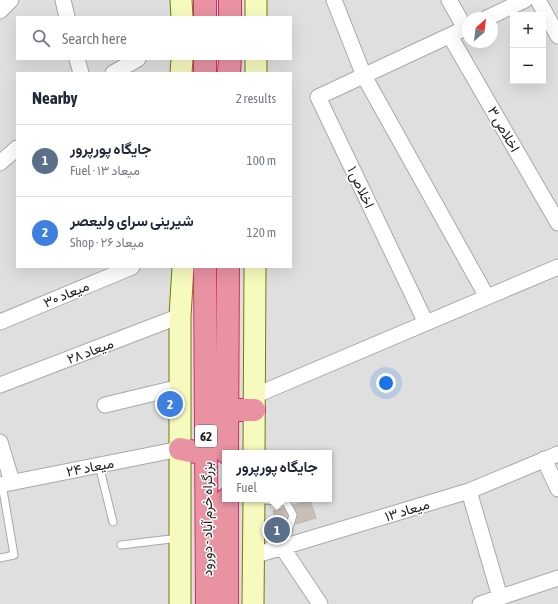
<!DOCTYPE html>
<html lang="en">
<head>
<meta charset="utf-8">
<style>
	:root { --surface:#fff; --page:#f6f6f7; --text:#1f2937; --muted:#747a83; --line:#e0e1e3; --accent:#1a73e8 }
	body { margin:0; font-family:"Asap Condensed",Vazirmatn,sans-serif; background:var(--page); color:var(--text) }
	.controls { position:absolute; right:12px; top:12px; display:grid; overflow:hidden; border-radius:0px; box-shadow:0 4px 16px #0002 }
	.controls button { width:36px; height:36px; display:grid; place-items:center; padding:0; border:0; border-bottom:1px solid var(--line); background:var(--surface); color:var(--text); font:20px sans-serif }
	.compass { position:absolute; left:462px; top:12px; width:36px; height:36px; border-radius:50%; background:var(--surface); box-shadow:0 4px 16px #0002; rotate:28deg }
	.you { position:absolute; left:386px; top:383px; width:14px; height:14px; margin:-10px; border:3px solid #fff; border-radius:50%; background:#1a73e8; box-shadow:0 0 0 6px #1a73e833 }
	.badge { display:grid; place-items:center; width:26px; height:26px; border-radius:50%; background:var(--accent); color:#fff; font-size:13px; font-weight:700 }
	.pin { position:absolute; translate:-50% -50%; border:2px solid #fff; box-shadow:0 1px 4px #0006 }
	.popup { position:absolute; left:222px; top:450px; width:110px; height:52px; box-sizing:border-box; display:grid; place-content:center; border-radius:0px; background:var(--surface); filter:drop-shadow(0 1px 3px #0005); font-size:13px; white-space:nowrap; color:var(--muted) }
	.popup b { font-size:15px; color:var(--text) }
	.popup::after { content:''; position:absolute; left:50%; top:100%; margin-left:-8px; border:8px solid transparent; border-top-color:var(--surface) }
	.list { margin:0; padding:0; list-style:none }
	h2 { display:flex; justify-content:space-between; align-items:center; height:52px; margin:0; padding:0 16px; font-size:17px }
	h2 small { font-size:13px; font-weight:400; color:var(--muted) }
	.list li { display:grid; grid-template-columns:26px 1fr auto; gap:12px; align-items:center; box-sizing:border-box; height:72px; padding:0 16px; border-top:1px solid var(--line) }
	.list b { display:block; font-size:15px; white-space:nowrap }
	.list p { margin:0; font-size:13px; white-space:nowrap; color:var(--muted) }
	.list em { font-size:13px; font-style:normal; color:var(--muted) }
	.icon { flex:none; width:22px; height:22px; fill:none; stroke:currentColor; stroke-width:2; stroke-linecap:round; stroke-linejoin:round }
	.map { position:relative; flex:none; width:558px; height:604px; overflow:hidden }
	.search { position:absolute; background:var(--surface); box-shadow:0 4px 16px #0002; left:16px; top:16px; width:276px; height:44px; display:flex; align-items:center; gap:10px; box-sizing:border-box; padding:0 14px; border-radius:0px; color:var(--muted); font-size:15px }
	.panel { position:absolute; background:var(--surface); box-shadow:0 4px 16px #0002; left:16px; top:72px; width:276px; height:196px; border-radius:0px }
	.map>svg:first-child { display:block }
</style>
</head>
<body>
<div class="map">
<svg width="558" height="604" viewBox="0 0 558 604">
	<rect width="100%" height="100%" fill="#f2efe9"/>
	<path fill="#e0dfdf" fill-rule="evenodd" d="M 0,0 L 558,0 L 558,604 L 0,604 ZM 513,15 L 543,15 L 543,81 L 513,81 ZM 17,17 L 291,17 L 291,59 L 17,59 ZM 468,18 L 492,18 L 492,42 L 468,42 ZM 17,73 L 291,73 L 291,267 L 17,267 ZM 225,453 L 329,453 L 329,499 L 225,499 Z"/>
	<path fill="#c7bfb8" stroke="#c4b6ab" d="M 310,500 L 316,518 L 279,529 L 273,511 Z"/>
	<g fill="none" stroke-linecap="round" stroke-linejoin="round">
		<defs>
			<path id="lane" d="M 99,465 L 113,522
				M 255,499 L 286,502 L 293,515 L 288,531 L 267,547
				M 121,545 L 179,538
				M 0,558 L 14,555 L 2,484"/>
			<path id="street" d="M 63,0 L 67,17
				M 334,0 L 364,76 L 487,297
				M 449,0 L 465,28
				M 538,0 L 558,36
				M 0,11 L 11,0
				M 487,18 L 525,0
				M 450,36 L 558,223
				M 77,59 L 81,73
				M 113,73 L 138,59
				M 0,163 L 17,148
				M 0,322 L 132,267
				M 426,323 L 318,97 L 468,27
				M 0,385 L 180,316
				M 254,396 L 558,267
				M 105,405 L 180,387
				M 0,442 L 12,482
				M 544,459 L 558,489
				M 0,485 L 180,449
				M 469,491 L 500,597
				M 282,547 L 320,604
				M 253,556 L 469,491 L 558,454
				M 480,604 L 558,578"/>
			<path id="secondary" d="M 181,0 L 182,17
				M 256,17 L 256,0
				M 181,73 L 182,59
				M 256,73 L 256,59
				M 254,453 L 255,267
				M 180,604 L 180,316 L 183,267
				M 253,604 L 254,499"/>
			<path id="highway" d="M 205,0 L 205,17
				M 230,17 L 230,0
				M 205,73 L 205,59
				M 229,73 L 230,59
				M 205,267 L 207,604
				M 228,410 L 254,410
				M 180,449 L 206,454
				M 227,453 L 228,267
				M 227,604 L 227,499"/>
		</defs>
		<use href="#lane" stroke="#a9a9a9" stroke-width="9"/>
		<use href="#street" stroke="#a9a9a9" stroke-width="17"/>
		<use href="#secondary" stroke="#707d05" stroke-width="23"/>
		<use href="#highway" stroke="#dc2a67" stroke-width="24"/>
		<use href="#lane" stroke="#fff" stroke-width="7"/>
		<use href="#street" stroke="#fff" stroke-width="15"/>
		<use href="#secondary" stroke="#f7fabf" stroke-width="21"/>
		<use href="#highway" stroke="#e892a2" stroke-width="22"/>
	</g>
	<g text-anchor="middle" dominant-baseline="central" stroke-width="3" stroke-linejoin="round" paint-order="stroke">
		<rect fill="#fff" stroke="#646464" stroke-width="1" x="195" y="425" width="22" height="22" rx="3"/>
		<g font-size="13" font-weight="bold" fill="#222">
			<text x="206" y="436">62</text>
		</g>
		<g font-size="14" fill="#222" stroke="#fff">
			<text transform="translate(504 129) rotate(60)">اخلاص ۳</text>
			<text transform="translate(361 187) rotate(65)">اخلاص ۱</text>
			<text transform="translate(66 294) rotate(-23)">میعاد ۳۰</text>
			<text transform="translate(90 351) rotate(-21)">میعاد ۲۸</text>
			<text transform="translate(90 467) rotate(-11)">میعاد ۲۴</text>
			<text transform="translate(407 510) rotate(-17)">میعاد ۱۳</text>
			<text transform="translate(207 519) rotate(-90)">بزرگراه خرم آباد - دورود</text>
		</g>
	</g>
</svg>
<div class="controls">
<button>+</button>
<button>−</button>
</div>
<svg class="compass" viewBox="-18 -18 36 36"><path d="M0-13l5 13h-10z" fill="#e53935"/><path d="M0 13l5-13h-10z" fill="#747a83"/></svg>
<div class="you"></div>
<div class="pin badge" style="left:277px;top:530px;background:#5c6f8a">1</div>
<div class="popup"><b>جایگاه پورپرور</b>Fuel</div>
<div class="pin badge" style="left:170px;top:404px;background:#3f7fe0">2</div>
<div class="search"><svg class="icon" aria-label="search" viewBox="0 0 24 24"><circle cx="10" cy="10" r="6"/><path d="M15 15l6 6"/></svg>Search here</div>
<section class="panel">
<h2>Nearby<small>2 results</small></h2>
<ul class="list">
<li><span class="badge" style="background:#5c6f8a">1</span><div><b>جایگاه پورپرور</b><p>Fuel · میعاد ۱۳</p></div><em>100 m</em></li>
<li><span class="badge" style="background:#3f7fe0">2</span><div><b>شیرینی سرای ولیعصر</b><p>Shop · میعاد ۲۶</p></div><em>120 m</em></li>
</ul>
</section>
</div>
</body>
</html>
